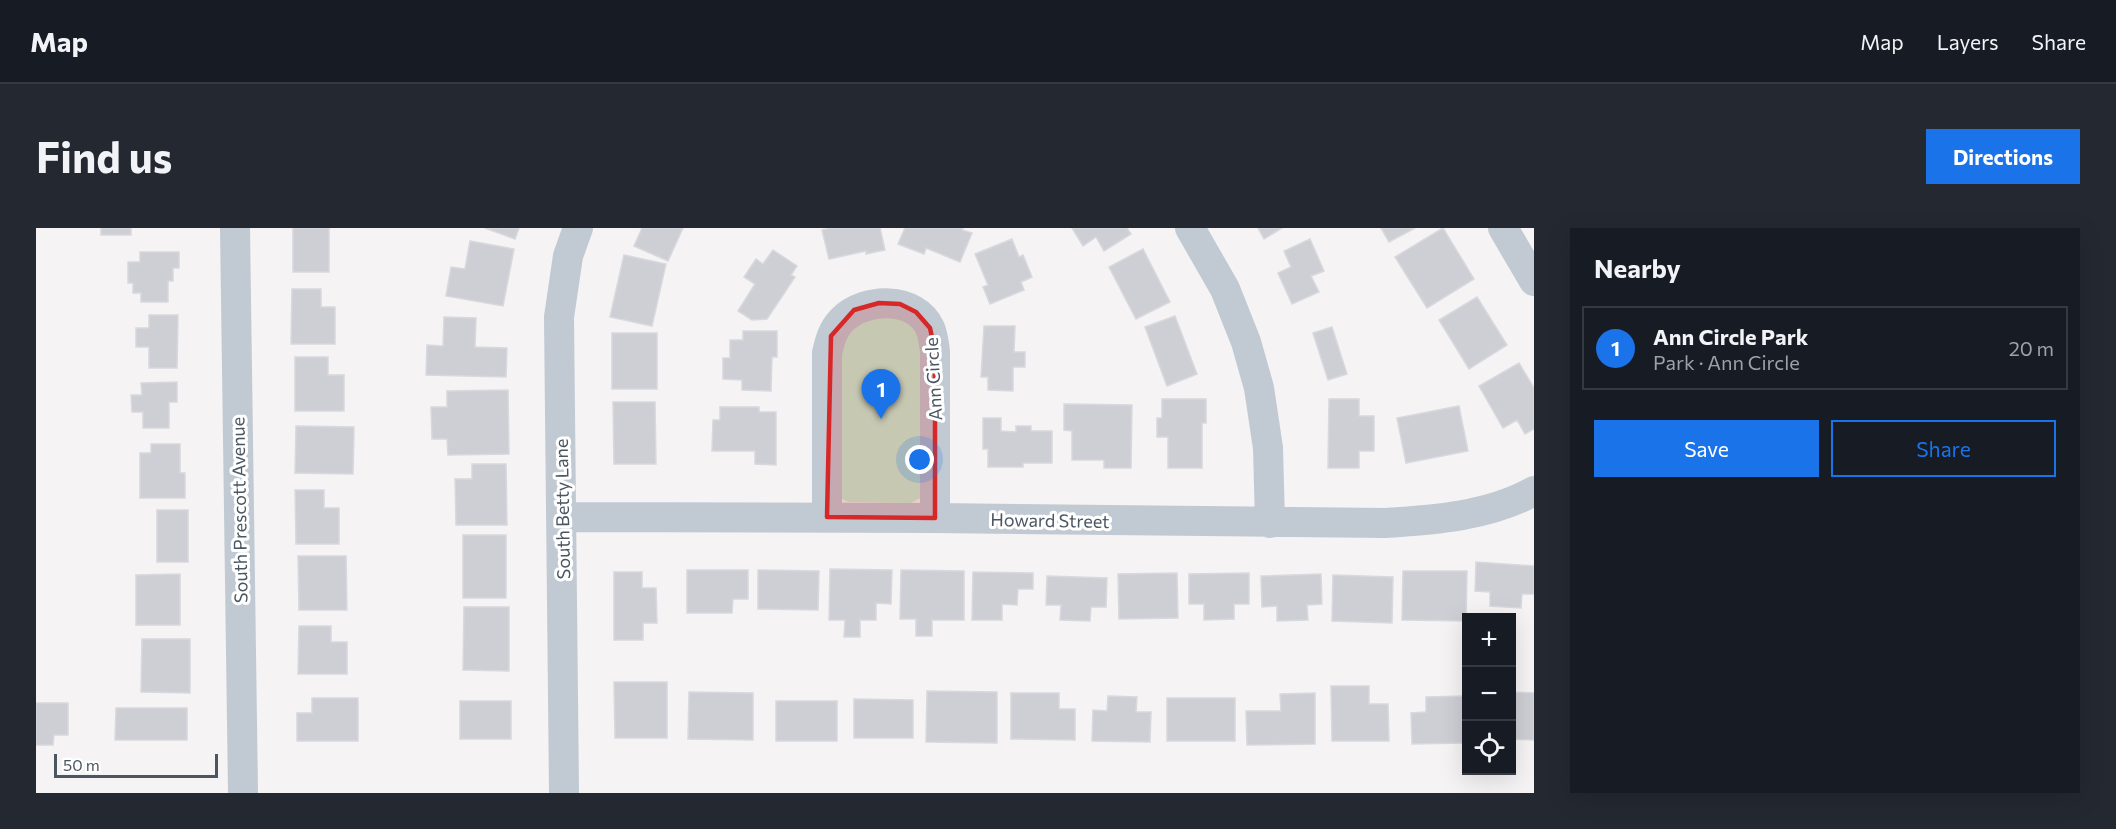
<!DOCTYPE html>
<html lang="en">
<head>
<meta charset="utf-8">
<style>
	:root { --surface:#171b24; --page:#242831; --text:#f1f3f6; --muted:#9ea1a6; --line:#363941; --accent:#1a73e8 }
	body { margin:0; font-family:Commissioner,sans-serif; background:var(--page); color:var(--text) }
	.controls { position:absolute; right:18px; bottom:18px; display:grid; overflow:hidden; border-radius:0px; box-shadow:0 6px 24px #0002 }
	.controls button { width:54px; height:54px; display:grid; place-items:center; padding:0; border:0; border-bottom:2px solid var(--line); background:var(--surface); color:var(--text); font:30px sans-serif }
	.scale { position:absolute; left:18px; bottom:15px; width:164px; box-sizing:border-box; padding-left:6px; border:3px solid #4a5661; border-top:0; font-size:16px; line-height:21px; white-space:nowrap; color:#4a5661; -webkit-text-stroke:4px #fff; paint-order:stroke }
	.you { position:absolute; left:884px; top:232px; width:21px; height:21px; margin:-15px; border:4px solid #fff; border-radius:50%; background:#1a73e8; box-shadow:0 0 0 9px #1a73e833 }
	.badge { display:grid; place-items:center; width:39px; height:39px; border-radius:50%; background:var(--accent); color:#fff; font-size:20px; font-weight:700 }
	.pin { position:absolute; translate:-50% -50px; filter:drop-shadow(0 2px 3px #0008) }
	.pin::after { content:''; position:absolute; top:32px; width:21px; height:18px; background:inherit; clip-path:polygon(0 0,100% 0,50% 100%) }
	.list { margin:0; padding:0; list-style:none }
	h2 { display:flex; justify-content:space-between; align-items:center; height:78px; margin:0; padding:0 24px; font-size:26px }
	h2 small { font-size:20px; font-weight:400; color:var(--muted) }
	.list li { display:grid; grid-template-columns:39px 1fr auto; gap:18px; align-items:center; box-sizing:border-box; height:84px; margin:0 12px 12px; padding:0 12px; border:2px solid var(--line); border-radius:0px }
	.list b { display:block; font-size:22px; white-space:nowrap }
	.list p { margin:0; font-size:20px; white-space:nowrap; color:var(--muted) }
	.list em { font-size:20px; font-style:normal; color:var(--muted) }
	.actions { display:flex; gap:12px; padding:18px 24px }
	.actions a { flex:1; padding:14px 0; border:2px solid var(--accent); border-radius:0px; text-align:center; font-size:21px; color:var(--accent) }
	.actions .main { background:var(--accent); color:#fff }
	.icon { flex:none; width:33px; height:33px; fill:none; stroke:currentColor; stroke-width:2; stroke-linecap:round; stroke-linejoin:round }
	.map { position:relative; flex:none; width:1498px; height:565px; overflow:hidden; border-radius:0px }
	header { display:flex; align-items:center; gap:36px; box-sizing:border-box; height:84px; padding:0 30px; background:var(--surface); border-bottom:2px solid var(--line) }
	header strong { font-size:28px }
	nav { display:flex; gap:33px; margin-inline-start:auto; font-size:21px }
	.intro { display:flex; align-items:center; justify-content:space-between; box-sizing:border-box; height:144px; padding:0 36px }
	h1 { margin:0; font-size:42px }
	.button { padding:15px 27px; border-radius:0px; background:var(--accent); color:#fff; font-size:21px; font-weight:700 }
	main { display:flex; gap:36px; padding:0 36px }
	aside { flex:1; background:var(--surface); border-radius:0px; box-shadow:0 6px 24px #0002 }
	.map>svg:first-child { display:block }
</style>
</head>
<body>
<header>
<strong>Map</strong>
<nav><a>Map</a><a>Layers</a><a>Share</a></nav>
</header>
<div class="intro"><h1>Find us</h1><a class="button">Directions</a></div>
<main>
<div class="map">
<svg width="1498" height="565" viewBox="0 0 1498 565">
	<rect width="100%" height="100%" fill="#f5f3f3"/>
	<path fill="#c3f1d5" d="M 849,85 L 876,97 L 884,108 L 888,261 L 884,270 L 875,275 L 812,274 L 803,269 L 803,122 L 819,95 Z"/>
	<path fill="#cdcfd5" stroke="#d7d9de" stroke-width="1.5" d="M 65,0 L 95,0 L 95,7 L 65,7 Z
		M 257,0 L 293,0 L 293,44 L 257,44 Z
		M 449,0 L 483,0 L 479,11 Z
		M 606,0 L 647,0 L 632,33 L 598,18 Z
		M 795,0 L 844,0 L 849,22 L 830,26 L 830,23 L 793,31 L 786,2 Z
		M 869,0 L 927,0 L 926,2 L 936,5 L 924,34 L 890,20 L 888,26 L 862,16 Z
		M 1036,0 L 1091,0 L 1095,6 L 1068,23 L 1060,9 L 1047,18 Z
		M 1222,0 L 1246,0 L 1228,11 Z
		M 1345,0 L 1379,0 L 1353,14 Z
		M 1407,0 L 1438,51 L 1391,80 L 1359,29 Z
		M 976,11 L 983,29 L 987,27 L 996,49 L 985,54 L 988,62 L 954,76 L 947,59 L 952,57 L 939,26 Z
		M 1274,11 L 1288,43 L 1275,48 L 1283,64 L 1256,76 L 1242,45 L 1255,39 L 1248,23 Z
		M 434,13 L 478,21 L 467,78 L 410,68 L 415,39 L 429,41 Z
		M 1107,21 L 1134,74 L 1100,91 L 1073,39 Z
		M 737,22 L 761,38 L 755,47 L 759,49 L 731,91 L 716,92 L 702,83 L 719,56 L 708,49 L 720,31 L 727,36 Z
		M 104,24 L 143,24 L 143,40 L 137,40 L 137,53 L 132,53 L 132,74 L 105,74 L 105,65 L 97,65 L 97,55 L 92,55 L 92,34 L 104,34 Z
		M 588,27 L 630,36 L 616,98 L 574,89 Z
		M 256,61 L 285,61 L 285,79 L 299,79 L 299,116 L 255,116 Z
		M 1441,69 L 1471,117 L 1433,141 L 1403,92 Z
		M 113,87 L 142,87 L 141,140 L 113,140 L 113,119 L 100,119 L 100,100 L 113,100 Z
		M 1139,88 L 1161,146 L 1131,158 L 1109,99 Z
		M 408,89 L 440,90 L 439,119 L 471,120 L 470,149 L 390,147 L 391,117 L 407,118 Z
		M 948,98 L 979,98 L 978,124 L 989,124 L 989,139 L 977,139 L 977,163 L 952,162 L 952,149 L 945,149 Z
		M 1296,99 L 1311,146 L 1292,152 L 1277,105 Z
		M 707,103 L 741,103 L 741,129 L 736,129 L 735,163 L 706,162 L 706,152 L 687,151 L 687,130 L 694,130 L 694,112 L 707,112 Z
		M 576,105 L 621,105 L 621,161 L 576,161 Z
		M 259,129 L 292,129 L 292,147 L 308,147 L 308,183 L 259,183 Z
		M 1483,135 L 1498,160 L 1498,201 L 1489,206 L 1481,192 L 1467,200 L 1443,158 Z
		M 141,154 L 141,174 L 133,174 L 133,200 L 107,200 L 107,184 L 96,184 L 95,167 L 106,167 L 105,155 Z
		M 472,162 L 473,226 L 412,227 L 411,211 L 396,211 L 395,179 L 411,179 L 411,163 Z
		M 1126,171 L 1170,171 L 1170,195 L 1166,195 L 1166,240 L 1132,240 L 1132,209 L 1121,209 L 1121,190 L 1126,190 Z
		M 1293,171 L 1323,171 L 1323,188 L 1338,188 L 1338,223 L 1323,223 L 1323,240 L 1292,240 Z
		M 577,174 L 619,174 L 620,236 L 578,236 Z
		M 1028,176 L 1096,177 L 1095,240 L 1068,240 L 1068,232 L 1036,232 L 1036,203 L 1028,202 Z
		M 1423,178 L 1432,223 L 1370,235 L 1361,190 Z
		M 684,179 L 723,179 L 723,184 L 740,184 L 740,237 L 719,236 L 719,223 L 676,223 L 677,192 L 684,192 Z
		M 947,190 L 965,190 L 965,203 L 980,204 L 980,198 L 995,198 L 995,203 L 1016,203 L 1016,235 L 987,235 L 987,239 L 952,239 L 952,221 L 947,221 Z
		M 260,198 L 318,199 L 317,246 L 259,245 Z
		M 115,216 L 144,216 L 144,245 L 149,245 L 149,270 L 104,270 L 104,225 L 115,225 Z
		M 436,236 L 470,236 L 471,297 L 420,297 L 419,251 L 436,251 Z
		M 259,262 L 288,262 L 288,280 L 303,280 L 303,316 L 260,316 Z
		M 121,282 L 152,282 L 152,334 L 121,334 Z
		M 427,307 L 470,307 L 470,370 L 427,370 Z
		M 262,328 L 310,328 L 311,382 L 263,382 Z
		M 1440,334 L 1498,338 L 1498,366 L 1486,366 L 1485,380 L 1454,378 L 1454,364 L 1439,363 Z
		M 794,341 L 856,342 L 855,376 L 840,375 L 840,392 L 824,392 L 824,409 L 808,409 L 809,392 L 793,392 Z
		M 651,342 L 712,342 L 712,371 L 697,371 L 696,385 L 651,385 Z
		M 722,342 L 783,343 L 782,382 L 722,381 Z
		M 865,342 L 928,343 L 928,392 L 896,392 L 896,408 L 880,408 L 880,391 L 864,391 Z
		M 1367,343 L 1431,343 L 1430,393 L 1366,392 Z
		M 578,344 L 606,344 L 606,360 L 620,360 L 621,395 L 607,395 L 607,412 L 578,412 Z
		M 937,344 L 997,345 L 997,361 L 982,361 L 981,377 L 966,376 L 966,392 L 936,392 Z
		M 1141,345 L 1142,390 L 1083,391 L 1082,346 Z
		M 1213,345 L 1213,376 L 1198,376 L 1198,391 L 1168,392 L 1168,376 L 1153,376 L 1153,346 Z
		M 144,346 L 144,397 L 100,397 L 100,347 Z
		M 1285,346 L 1286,376 L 1271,377 L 1272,392 L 1241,393 L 1241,378 L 1226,379 L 1225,348 Z
		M 1297,347 L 1357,349 L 1356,395 L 1296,393 Z
		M 1011,348 L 1071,350 L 1070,379 L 1055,379 L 1054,393 L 1024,392 L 1025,377 L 1010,377 Z
		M 428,379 L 473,379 L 473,443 L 427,442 Z
		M 263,398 L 295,398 L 295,414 L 311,414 L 311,446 L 262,446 Z
		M 106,411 L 154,411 L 154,465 L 105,464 Z
		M 578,454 L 631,454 L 631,510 L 579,510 Z
		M 1295,458 L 1333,458 L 1333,476 L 1352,476 L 1353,513 L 1296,513 Z
		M 891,463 L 961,464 L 961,515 L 890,514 Z
		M 653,464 L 717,465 L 717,512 L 652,511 Z
		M 1476,464 L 1498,465 L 1498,512 L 1476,511 Z
		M 975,465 L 1023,465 L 1023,481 L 1039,481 L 1039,512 L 975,511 Z
		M 1279,465 L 1279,516 L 1211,517 L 1210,483 L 1245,483 L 1244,466 Z
		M 1072,468 L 1101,469 L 1100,484 L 1115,484 L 1114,514 L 1056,513 L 1057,482 L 1071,483 Z
		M 1430,468 L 1430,515 L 1376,516 L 1375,485 L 1390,484 L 1390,469 Z
		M 276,470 L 322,470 L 322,513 L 261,513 L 261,485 L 276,485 Z
		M 1131,470 L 1199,470 L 1199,513 L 1131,513 Z
		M 818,471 L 877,472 L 877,510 L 818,510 Z
		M 424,473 L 475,473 L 475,511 L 424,511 Z
		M 740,473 L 801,473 L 801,513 L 740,513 Z
		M 0,475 L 32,475 L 32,507 L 18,507 L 17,517 L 0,517 Z
		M 80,480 L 151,480 L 151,512 L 79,512 Z"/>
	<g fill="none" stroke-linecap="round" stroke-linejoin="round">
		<path stroke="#c1cad2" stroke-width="30" d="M 199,0 L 207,565
			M 1154,0 L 1189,61 L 1210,114 L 1223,160 L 1232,220 L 1234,295
			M 1467,0 L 1498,53
			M 526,289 L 899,290 L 1349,295 C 1398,292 1454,288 1498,263
			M 791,289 L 791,125 C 794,112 797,101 806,92 C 829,69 879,68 894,100 C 897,107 898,116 899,123 L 899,290
			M 528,565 L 523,89 L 532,28 L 542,0"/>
	</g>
	<path fill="#d62828" fill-opacity="0.2" stroke="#d62828" stroke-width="4.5" stroke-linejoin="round" d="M 843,75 L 864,76 L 880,84 L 894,100 L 899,123 L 899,290 L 791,289 L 795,108 L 818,82 Z"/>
	<g text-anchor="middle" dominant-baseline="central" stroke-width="6" stroke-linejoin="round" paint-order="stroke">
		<g font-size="18" fill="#4a5661" stroke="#fff">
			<text transform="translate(897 151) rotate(-93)">Ann Circle</text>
			<text transform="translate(526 281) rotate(-91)">South Betty Lane</text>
			<text transform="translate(203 282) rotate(-91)">South Prescott Avenue</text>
			<text transform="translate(1014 292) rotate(1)">Howard Street</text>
		</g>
	</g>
</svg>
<div class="controls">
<button>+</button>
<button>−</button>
<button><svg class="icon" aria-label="locate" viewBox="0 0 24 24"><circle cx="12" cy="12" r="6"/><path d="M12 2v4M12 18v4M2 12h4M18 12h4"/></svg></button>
</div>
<div class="scale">50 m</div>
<div class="you"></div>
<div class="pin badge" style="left:845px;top:191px">1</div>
</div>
<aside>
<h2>Nearby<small></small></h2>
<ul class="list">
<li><span class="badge">1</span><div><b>Ann Circle Park</b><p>Park · Ann Circle</p></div><em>20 m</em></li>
</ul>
<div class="actions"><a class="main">Save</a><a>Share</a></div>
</aside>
</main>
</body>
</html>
